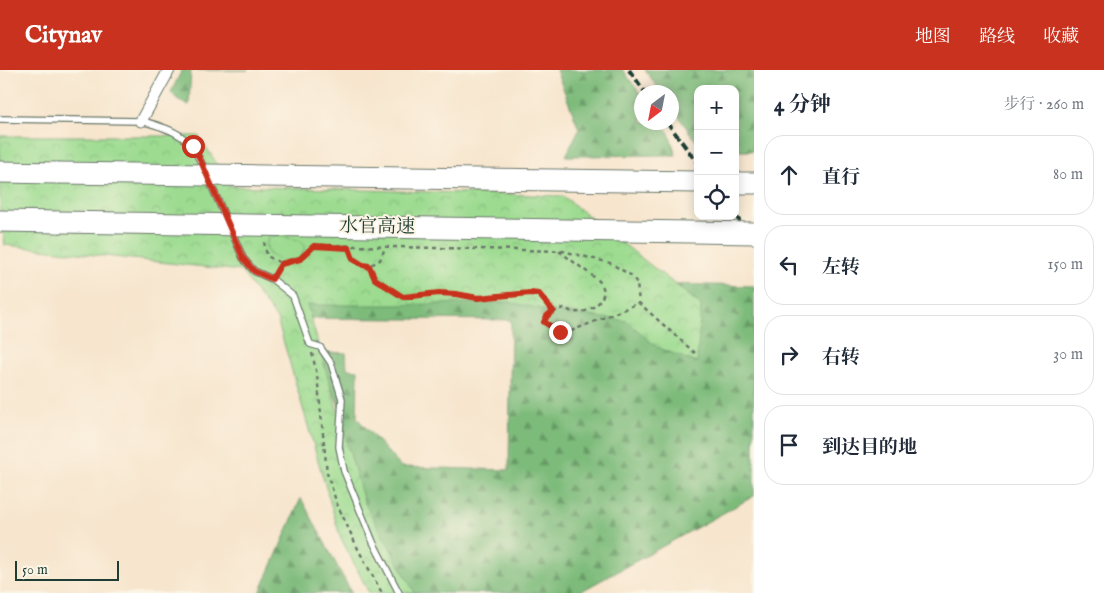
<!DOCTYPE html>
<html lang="zh">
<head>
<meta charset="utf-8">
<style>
	:root { --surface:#fff; --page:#f6f6f7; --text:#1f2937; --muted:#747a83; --line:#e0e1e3; --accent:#c8321e }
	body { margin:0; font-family:"IM FELL English","Noto Serif SC",serif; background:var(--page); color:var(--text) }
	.controls { position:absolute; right:15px; top:15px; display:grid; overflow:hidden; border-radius:10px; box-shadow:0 2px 12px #0003 }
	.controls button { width:45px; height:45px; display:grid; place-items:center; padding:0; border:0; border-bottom:1px solid var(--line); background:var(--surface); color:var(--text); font:25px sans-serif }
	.compass { position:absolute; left:634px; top:15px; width:45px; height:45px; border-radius:50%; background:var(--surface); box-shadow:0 2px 12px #0003; rotate:212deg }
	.scale { position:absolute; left:15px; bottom:12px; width:104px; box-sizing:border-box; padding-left:5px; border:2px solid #1f3d34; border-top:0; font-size:14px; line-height:18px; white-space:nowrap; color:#1f3d34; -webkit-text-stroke:4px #fcf5e5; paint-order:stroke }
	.stop { position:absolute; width:15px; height:15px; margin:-11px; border:4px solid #c8321e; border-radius:50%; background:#fff }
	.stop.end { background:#c8321e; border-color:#fff; box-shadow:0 1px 5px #0008 }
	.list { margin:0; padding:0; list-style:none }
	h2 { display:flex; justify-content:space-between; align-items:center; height:65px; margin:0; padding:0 20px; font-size:21px }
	h2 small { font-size:16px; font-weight:400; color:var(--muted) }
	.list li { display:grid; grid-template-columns:32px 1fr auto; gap:15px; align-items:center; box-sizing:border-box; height:80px; margin:0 10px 10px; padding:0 10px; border:1px solid var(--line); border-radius:20px }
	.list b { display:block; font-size:19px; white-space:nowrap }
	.list em { font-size:16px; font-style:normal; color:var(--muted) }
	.icon { flex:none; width:28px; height:28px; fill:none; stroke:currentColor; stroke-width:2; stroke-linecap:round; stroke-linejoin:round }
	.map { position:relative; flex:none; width:754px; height:523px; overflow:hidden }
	header { display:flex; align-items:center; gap:30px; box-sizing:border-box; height:70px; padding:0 25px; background:var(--accent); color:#fff }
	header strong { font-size:24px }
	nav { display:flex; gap:28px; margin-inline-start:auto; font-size:18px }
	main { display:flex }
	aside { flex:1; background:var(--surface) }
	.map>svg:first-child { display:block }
</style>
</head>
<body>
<header>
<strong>Citynav</strong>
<nav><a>地图</a><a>路线</a><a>收藏</a></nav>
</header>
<main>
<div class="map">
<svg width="754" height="523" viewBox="0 0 754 523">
	<defs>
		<pattern id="forest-firs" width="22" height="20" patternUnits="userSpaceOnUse" patternTransform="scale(1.25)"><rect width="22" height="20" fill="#7dbb7a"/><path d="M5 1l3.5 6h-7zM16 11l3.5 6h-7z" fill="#669965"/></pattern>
		<pattern id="park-crowns" width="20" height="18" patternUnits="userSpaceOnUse" patternTransform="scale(1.25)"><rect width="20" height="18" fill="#9cdb90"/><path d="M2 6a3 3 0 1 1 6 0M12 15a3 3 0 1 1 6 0" fill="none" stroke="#86bd7d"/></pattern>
	</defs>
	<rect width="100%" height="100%" fill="#fcf5e5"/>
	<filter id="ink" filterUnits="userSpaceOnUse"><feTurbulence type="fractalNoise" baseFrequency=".02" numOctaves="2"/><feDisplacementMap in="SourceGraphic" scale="10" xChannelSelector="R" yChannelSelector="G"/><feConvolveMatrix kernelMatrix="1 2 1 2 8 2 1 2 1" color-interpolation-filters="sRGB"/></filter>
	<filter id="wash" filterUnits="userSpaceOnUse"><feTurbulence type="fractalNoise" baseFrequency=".0096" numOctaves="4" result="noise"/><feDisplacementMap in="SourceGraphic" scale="20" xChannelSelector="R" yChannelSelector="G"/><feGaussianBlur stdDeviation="1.12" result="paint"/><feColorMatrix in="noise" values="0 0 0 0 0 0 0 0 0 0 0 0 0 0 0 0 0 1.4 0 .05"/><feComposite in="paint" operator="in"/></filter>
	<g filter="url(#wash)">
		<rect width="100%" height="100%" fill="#f7e5cd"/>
		<path fill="url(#forest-firs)" stroke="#4e7c57" d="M 182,0 L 248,0 L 191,0 L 189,35 L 177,29 L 171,22 Z
			M 556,0 L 623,0 L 641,25 L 642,52 L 661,53 L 669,63 L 676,85 L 566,86 L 579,59 Z
			M 645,0 L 754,0 L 754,81 L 735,81 L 735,19 L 698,19 L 698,74 L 672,37 L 672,22 L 661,22 Z
			M 286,206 L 754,216 L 754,426 L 578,523 L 400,523 L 352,435 L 340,338 L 317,282 L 346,283 L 347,299 L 358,300 L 357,348 L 401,397 L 509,400 L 511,250 L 293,248 Z
			M 301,428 L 351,522 L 352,523 L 260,523 Z"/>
		<path fill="url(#park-crowns)" stroke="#5e8c62" d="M 0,66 L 199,66 L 231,116 L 563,126 L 701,235 L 697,293 L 657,277 L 627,251 L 553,241 L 508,232 L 395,235 L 307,235 L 364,432 L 415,523 L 369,523 L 340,466 L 277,249 L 241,201 L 5,175 L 0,141 Z"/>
		<path fill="#9cdb90" stroke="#5e8c62" d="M 279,165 L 301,171 L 305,178 L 300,188 C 285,193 282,192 269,184 L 266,175 L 269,167 Z"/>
	</g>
	<g filter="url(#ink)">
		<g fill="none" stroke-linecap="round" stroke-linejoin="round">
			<defs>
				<path id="lane" d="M 0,49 L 141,51 C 177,60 190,66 205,101
					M 209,110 L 226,149
					M 231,160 L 243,188 L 254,201 L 272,209 L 293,226 L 310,274 L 320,277 L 331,293 L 342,329 L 339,377 L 344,401 L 373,472 L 399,523"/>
				<path id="street" d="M 141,51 L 169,0"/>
				<path id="highway" d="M 0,102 L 58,103
					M 735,113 L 754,113
					M 0,151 L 59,152"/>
			</defs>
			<use href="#lane" stroke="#6b786a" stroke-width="8"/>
			<use href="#street" stroke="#6b786a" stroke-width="13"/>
			<use href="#highway" stroke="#6b786a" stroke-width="23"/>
			<path stroke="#6b786a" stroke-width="2.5" stroke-dasharray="4 4" stroke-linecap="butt" d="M 264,172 L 267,186 L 281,193
				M 349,178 C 351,195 367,200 380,190 L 385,178
				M 559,181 L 598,210 C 614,225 592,244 575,242 C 571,242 568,240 564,238 L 549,244 L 544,252 C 550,259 559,264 569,262 L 639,233
				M 369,196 L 375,209 L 403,227 L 439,223 L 456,224 L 478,228 L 530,223 L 539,224 L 553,241
				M 276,201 L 281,193 L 300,189 L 313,175 L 563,181 L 610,193 L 632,206 L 637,213 L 639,233 L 695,283
				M 312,283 L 317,305 L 327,403 L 337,434 L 359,481 L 382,523"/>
			<use href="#lane" stroke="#fff" stroke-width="5.5"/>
			<use href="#street" stroke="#fff" stroke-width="11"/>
			<use href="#highway" stroke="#fff" stroke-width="21"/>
			<path stroke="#1f3d34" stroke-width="4" stroke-dasharray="8 4" stroke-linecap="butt" d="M 629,0 L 645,22
				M 667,52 L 698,94
				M 735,145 L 754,170"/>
			<defs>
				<path id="highway-bridge" d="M 58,103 L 698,112
					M 59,152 L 754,163"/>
			</defs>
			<use href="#highway-bridge" stroke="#6b786a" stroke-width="23" stroke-linecap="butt"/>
			<use href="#highway-bridge" stroke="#fff" stroke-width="21"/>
		</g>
	</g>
	<g fill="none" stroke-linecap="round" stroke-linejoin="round" filter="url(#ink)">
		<path stroke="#c8321e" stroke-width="6" d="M 193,76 L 200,89 L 243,188 L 254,201 L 272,209 L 281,194 L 300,189 L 314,176 L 349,178 L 353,189 L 363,195 L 369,196 L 375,209 L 403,227 L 439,223 L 456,224 L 478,228 L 530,223 L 539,224 L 553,241 L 547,246 L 544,252 L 560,262"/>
	</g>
	<g text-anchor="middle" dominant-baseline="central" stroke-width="4" stroke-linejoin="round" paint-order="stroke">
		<g font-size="19" fill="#1f3d34" stroke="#fcf5e5">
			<text transform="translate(377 157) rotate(1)">水官高速</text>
		</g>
	</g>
</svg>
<div class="controls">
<button>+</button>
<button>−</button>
<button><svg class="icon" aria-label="locate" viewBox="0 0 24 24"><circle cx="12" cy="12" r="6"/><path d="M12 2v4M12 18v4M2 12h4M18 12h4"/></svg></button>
</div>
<svg class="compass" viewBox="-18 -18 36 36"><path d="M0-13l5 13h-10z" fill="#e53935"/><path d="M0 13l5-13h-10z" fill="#747a83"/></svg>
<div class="scale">50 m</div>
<div class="stop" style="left:193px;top:76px"></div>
<div class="stop end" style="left:560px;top:262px"></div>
</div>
<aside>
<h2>4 分钟<small>步行 · 260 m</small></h2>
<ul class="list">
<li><svg class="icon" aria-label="ahead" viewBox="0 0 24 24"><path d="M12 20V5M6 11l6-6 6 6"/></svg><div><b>直行</b></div><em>80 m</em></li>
<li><svg class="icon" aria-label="left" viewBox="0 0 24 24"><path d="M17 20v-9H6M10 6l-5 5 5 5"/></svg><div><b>左转</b></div><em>150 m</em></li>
<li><svg class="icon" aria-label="right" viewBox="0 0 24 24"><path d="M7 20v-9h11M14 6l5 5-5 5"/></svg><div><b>右转</b></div><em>30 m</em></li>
<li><svg class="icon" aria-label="arrive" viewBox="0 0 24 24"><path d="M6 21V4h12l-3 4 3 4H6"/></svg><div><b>到达目的地</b></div></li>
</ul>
</aside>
</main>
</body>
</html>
